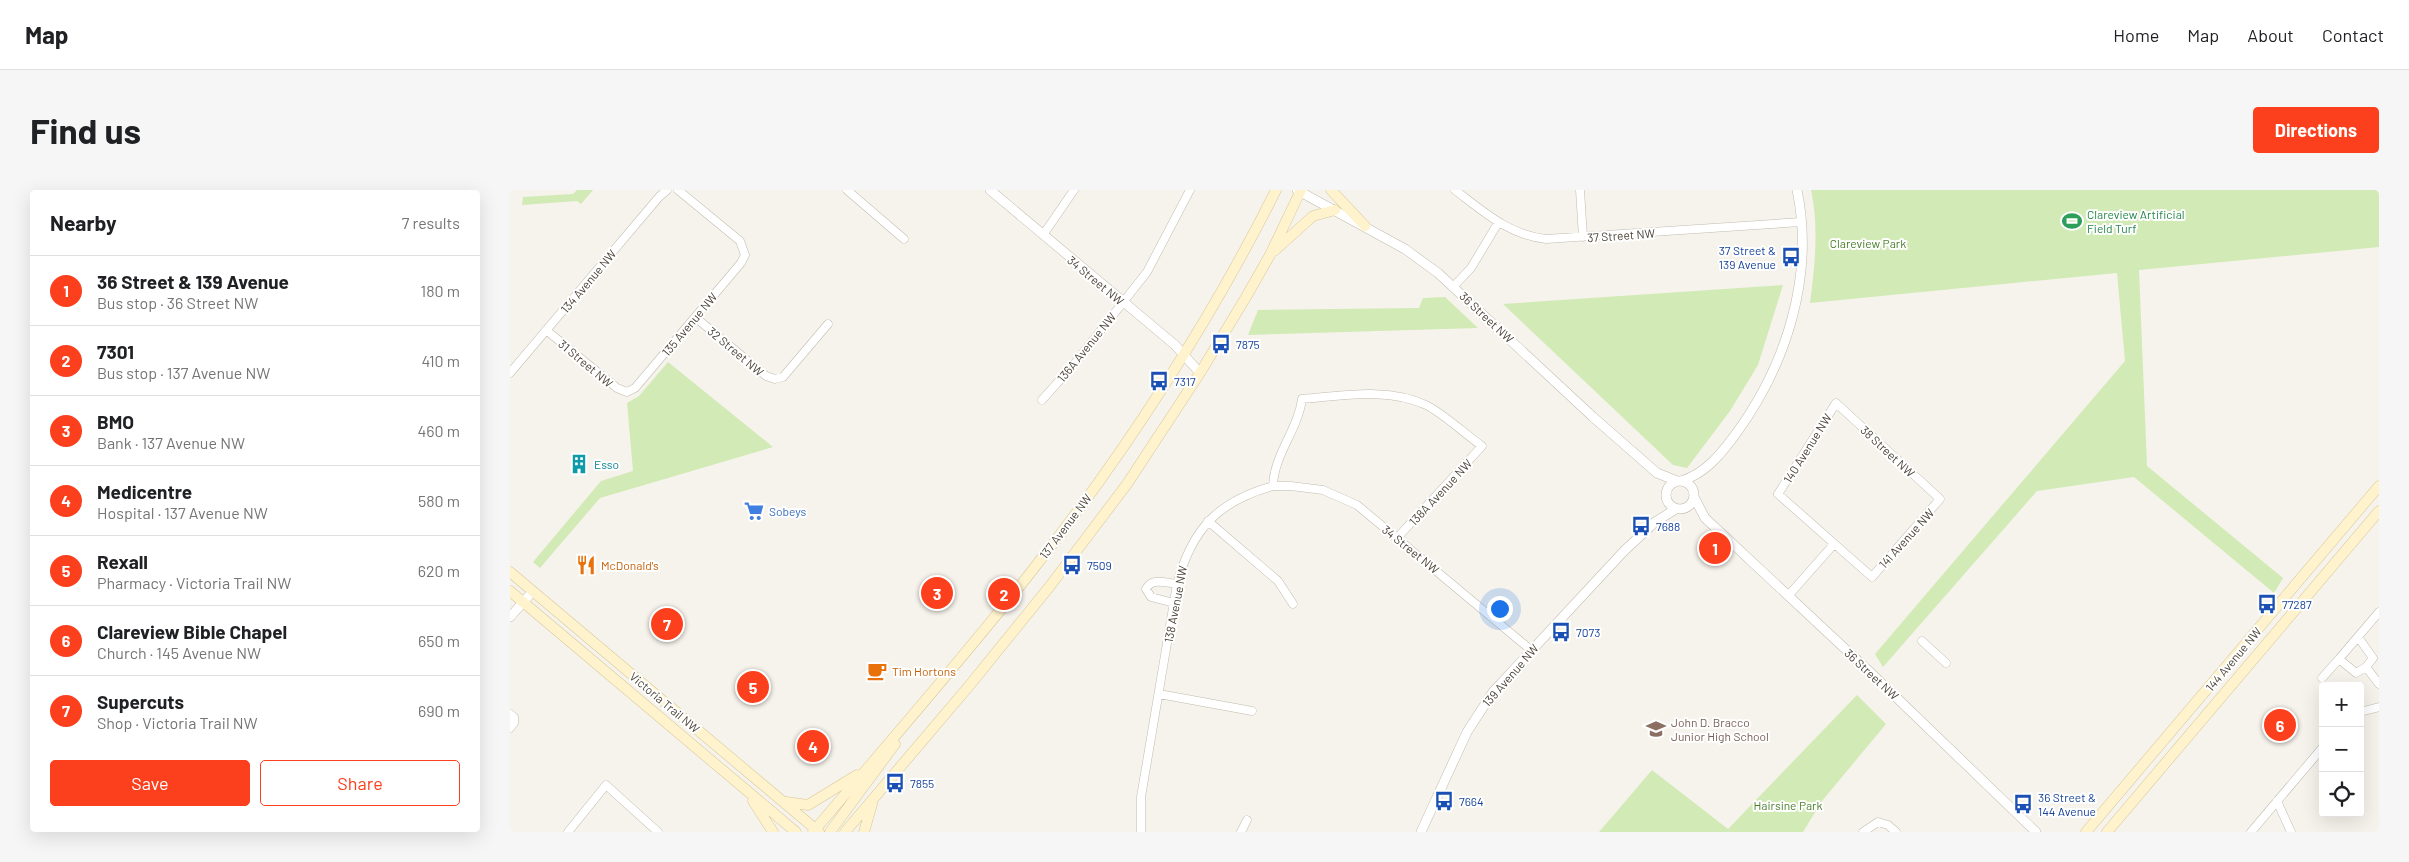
<!DOCTYPE html>
<html lang="en">
<head>
<meta charset="utf-8">
<style>
	:root { --surface:#fff; --page:#f6f6f6; --text:#202124; --muted:#757577; --line:#e0e0e0; --accent:#fc3f1d }
	body { margin:0; font-family:Barlow,sans-serif; background:var(--page); color:var(--text) }
	.controls { position:absolute; right:15px; bottom:15px; display:grid; overflow:hidden; border-radius:5px; box-shadow:0 5px 20px #0002 }
	.controls button { width:45px; height:45px; display:grid; place-items:center; padding:0; border:0; border-bottom:1px solid var(--line); background:var(--surface); color:var(--text); font:25px sans-serif }
	.you { position:absolute; left:989px; top:418px; width:18px; height:18px; margin:-12px; border:4px solid #fff; border-radius:50%; background:#1a73e8; box-shadow:0 0 0 8px #1a73e833 }
	.badge { display:grid; place-items:center; width:32px; height:32px; border-radius:50%; background:var(--accent); color:#fff; font-size:16px; font-weight:700 }
	.pin { position:absolute; translate:-50% -50%; border:2px solid #fff; box-shadow:0 1px 5px #0006 }
	.list { margin:0; padding:0; list-style:none }
	h2 { display:flex; justify-content:space-between; align-items:center; height:65px; margin:0; padding:0 20px; font-size:21px }
	h2 small { font-size:16px; font-weight:400; color:var(--muted) }
	.list li { display:grid; grid-template-columns:32px 1fr auto; gap:15px; align-items:center; box-sizing:border-box; height:70px; padding:0 20px; border-top:1px solid var(--line) }
	.list b { display:block; font-size:19px; white-space:nowrap }
	.list p { margin:0; font-size:16px; white-space:nowrap; color:var(--muted) }
	.list em { font-size:16px; font-style:normal; color:var(--muted) }
	.actions { display:flex; gap:10px; padding:15px 20px }
	.actions a { flex:1; padding:11px 0; border:1px solid var(--accent); border-radius:5px; text-align:center; font-size:18px; color:var(--accent) }
	.actions .main { background:var(--accent); color:#fff }
	.icon { flex:none; width:28px; height:28px; fill:none; stroke:currentColor; stroke-width:2; stroke-linecap:round; stroke-linejoin:round }
	.map { position:relative; flex:none; width:1869px; height:642px; overflow:hidden; border-radius:5px }
	header { display:flex; align-items:center; gap:30px; box-sizing:border-box; height:70px; padding:0 25px; background:var(--surface); border-bottom:1px solid var(--line) }
	header strong { font-size:24px }
	nav { display:flex; gap:28px; margin-inline-start:auto; font-size:18px }
	.intro { display:flex; align-items:center; justify-content:space-between; box-sizing:border-box; height:120px; padding:0 30px }
	h1 { margin:0; font-size:35px }
	.button { padding:12px 22px; border-radius:5px; background:var(--accent); color:#fff; font-size:18px; font-weight:700 }
	main { display:flex; gap:30px; padding:0 30px }
	aside { flex:1; background:var(--surface); border-radius:5px; box-shadow:0 5px 20px #0002 }
	.map>svg:first-child { display:block }
</style>
</head>
<body>
<header>
<strong>Map</strong>
<nav><a>Home</a><a>Map</a><a>About</a><a>Contact</a></nav>
</header>
<div class="intro"><h1>Find us</h1><a class="button">Directions</a></div>
<main>
<aside>
<h2>Nearby<small>7 results</small></h2>
<ul class="list">
<li><span class="badge">1</span><div><b>36 Street &amp; 139 Avenue</b><p>Bus stop · 36 Street NW</p></div><em>180 m</em></li>
<li><span class="badge">2</span><div><b>7301</b><p>Bus stop · 137 Avenue NW</p></div><em>410 m</em></li>
<li><span class="badge">3</span><div><b>BMO</b><p>Bank · 137 Avenue NW</p></div><em>460 m</em></li>
<li><span class="badge">4</span><div><b>Medicentre</b><p>Hospital · 137 Avenue NW</p></div><em>580 m</em></li>
<li><span class="badge">5</span><div><b>Rexall</b><p>Pharmacy · Victoria Trail NW</p></div><em>620 m</em></li>
<li><span class="badge">6</span><div><b>Clareview Bible Chapel</b><p>Church · 145 Avenue NW</p></div><em>650 m</em></li>
<li><span class="badge">7</span><div><b>Supercuts</b><p>Shop · Victoria Trail NW</p></div><em>690 m</em></li>
</ul>
<div class="actions"><a class="main">Save</a><a>Share</a></div>
</aside>
<div class="map">
<svg width="1869" height="642" viewBox="0 0 1869 642">
	<rect width="100%" height="100%" fill="#f6f3ec"/>
	<path fill="#d2eab5" d="M 67,0 L 83,0 L 71,14 L 67,11 L 12,15 L 13,7 L 63,4 Z
		M 1301,0 L 1869,0 L 1869,57 L 1629,80 L 1637,276 L 1773,388 L 1764,403 L 1624,287 L 1527,301 L 1373,477 L 1365,464 L 1615,171 L 1607,83 L 1300,113 C 1305,75 1309,37 1301,0 Z
		M 1273,95 L 1248,175 L 1220,221 L 1177,278 L 1163,275 L 993,114 Z
		M 935,107 L 968,138 L 738,145 L 748,120 L 909,118 L 913,108 Z
		M 158,172 L 263,257 L 90,308 L 30,378 L 23,372 L 91,291 L 123,281 L 117,213 L 129,206 Z
		M 1347,505 L 1376,534 L 1312,611 L 1293,642 L 1089,642 L 1142,580 L 1218,639 Z"/>
	<g fill="none" stroke-linecap="round" stroke-linejoin="round">
		<defs>
			<path id="minor" d="M 337,0 L 394,49
				M 945,0 C 974,22 999,45 1036,49 L 1291,32
				M 1070,0 L 1073,47
				M 533,45 L 564,0
				M 944,96 L 961,78 L 988,33
				M 185,127 L 256,186 L 265,189 L 273,187 L 318,134
				M 36,140 L 107,198 L 117,202 L 125,198 L 231,73 L 235,65 L 230,51 L 168,0
				M 0,183 L 149,7 L 157,0
				M 532,210 L 565,173 L 637,82 L 680,0
				M 1326,213 L 1430,309 L 1362,387 L 1268,304 Z
				M 763,296 L 781,296 L 813,300 L 847,315 L 1021,460
				M 698,331 L 768,391 L 783,414
				M 1278,406 L 1324,354
				M 664,413 L 641,407 L 636,399 C 642,387 656,393 667,394
				M 1869,422 L 1829,469 L 1846,483 L 1856,477 L 1869,494
				M 1848,447 L 1863,468 L 1856,477
				M 1412,451 L 1436,473
				M 1812,488 L 1829,469
				M 649,504 L 742,521
				M 1850,522 L 1869,517
				M 0,524 L 4,527 L 4,533 L 0,538
				M 1767,611 L 1781,642
				M 58,642 L 96,595 L 148,642
				M 631,642 L 631,607 L 667,394 C 682,339 708,311 763,296 C 764,264 788,240 792,209 C 832,206 878,197 916,215 C 934,224 955,244 972,256 L 887,348
				M 731,642 L 737,630
				M 1353,642 L 1368,632 L 1378,635 L 1386,642
				M 1741,642 L 1813,557"/>
			<path id="tertiary" d="M 480,0 L 665,155 L 690,183
				M 787,0 L 895,59 L 928,83 L 1083,227 L 1147,283 L 1167,291
				M 1171,291 C 1195,284 1211,264 1225,245 C 1276,176 1305,86 1287,0
				M1156 305a14 14 0 1 1 28 0a14 14 0 1 1-28 0Z
				M 1184,307 L 1195,328 L 1361,483 L 1526,642
				M 0,427 L 23,401
				M 911,642 L 957,542 L 983,502 L 1114,361 L 1145,332 L 1166,319"/>
			<path id="secondary" d="M 821,0 L 855,36
				M 764,61 L 803,26 L 825,20
				M 0,382 L 309,642
				M 0,401 L 286,642
				M 243,611 L 263,642
				M 276,612 L 298,615 L 347,585
				M 303,642 C 376,556 451,471 521,382 C 613,266 700,132 766,0
				M 320,642 L 385,554
				M 335,642 L 459,496 L 540,396 L 617,294 L 690,183 L 736,107 L 760,65 L 791,0
				M 354,642 L 362,614
				M 1576,642 L 1869,296
				M 1597,642 L 1869,321"/>
		</defs>
		<use href="#minor" stroke="#c2bbae" stroke-width="9"/>
		<use href="#tertiary" stroke="#c2bbae" stroke-width="10"/>
		<use href="#secondary" stroke="#d6c79b" stroke-width="11"/>
		<use href="#minor" stroke="#fff" stroke-width="8"/>
		<use href="#tertiary" stroke="#fff" stroke-width="9"/>
		<use href="#secondary" stroke="#fff3cd" stroke-width="10"/>
	</g>
	<defs>
		<symbol id="stadium-bare" viewBox="-9 -9 18 18"><path d="M0-5a6.5 5 0 1 0 0 10a6.5 5 0 1 0 0-10ZM-3.5-1.8h7v3.6h-7Z" fill="#2e9e5b" stroke="#fff" stroke-width="2.5" paint-order="stroke"/></symbol>
		<symbol id="bus-bare" viewBox="-9 -9 18 18"><path d="M-5-6H5V4H4V6H2V4H-2V6H-4V4H-5ZM-3.5-4V0h7V-4ZM-3.5 1.2v1.5H-2V1.2ZM2 1.2v1.5H3.5V1.2Z" fill="#1a4fb4" stroke="#fff" stroke-width="2.5" paint-order="stroke"/></symbol>
		<symbol id="building-bare" viewBox="-9 -9 18 18"><path d="M-4-6H4V6H1V3H-1V6H-4ZM-2.5-4.3h1.7v1.8h-1.7ZM.8-4.3h1.7v1.8H.8ZM-2.5-1h1.7V.8h-1.7ZM.8-1h1.7V.8H.8Z" fill="#0f9aa8" stroke="#fff" stroke-width="2.5" paint-order="stroke"/></symbol>
		<symbol id="supermarket-bare" viewBox="-9 -9 18 18"><path d="M-6-5.5h2.5l.6 2H6L4.5 2H-2.5L-4.4-4H-6ZM-1.5 3.2a1.3 1.3 0 1 0 .1 0ZM3 3.2a1.3 1.3 0 1 0 .1 0Z" fill="#3f7fe0" stroke="#fff" stroke-width="2.5" paint-order="stroke"/></symbol>
		<symbol id="restaurant-bare" viewBox="-9 -9 18 18"><path d="M-5-6h1v4h1v-4h1v4h1v-4h1v5L-1.5 .5V6h-2V.5L-5-1ZM5-6V6H3V1.5H1.5Q1.5-4 5-6Z" fill="#e8710a" stroke="#fff" stroke-width="2.5" paint-order="stroke"/></symbol>
		<symbol id="cafe-bare" viewBox="-9 -9 18 18"><path d="M-5.5-4.5H6V0H3Q3 3.5 0 3.5H-2.5Q-5.5 3.5-5.5 0ZM3-3.2v2h1.7v-2ZM-6 4.5H4V6H-6Z" fill="#e8710a" stroke="#fff" stroke-width="2.5" paint-order="stroke"/></symbol>
		<symbol id="school-bare" viewBox="-9 -9 18 18"><path d="M0-5L7-2L0 1L-7-2ZM-4 1L0 2.5L4 1V4Q0 6-4 4Z" fill="#8d6e63" stroke="#fff" stroke-width="2.5" paint-order="stroke"/></symbol>
	</defs>
	<g fill-rule="evenodd">
		<use href="#stadium-bare" x="1548" y="17" width="28" height="28"/>
		<use href="#bus-bare" x="1267" y="53" width="28" height="28"/>
		<use href="#bus-bare" x="697" y="140" width="28" height="28"/>
		<use href="#bus-bare" x="635" y="177" width="28" height="28"/>
		<use href="#building-bare" x="55" y="260" width="28" height="28"/>
		<use href="#supermarket-bare" x="230" y="307" width="28" height="28"/>
		<use href="#bus-bare" x="1117" y="322" width="28" height="28"/>
		<use href="#restaurant-bare" x="62" y="361" width="28" height="28"/>
		<use href="#bus-bare" x="548" y="361" width="28" height="28"/>
		<use href="#bus-bare" x="1743" y="400" width="28" height="28"/>
		<use href="#bus-bare" x="1037" y="428" width="28" height="28"/>
		<use href="#cafe-bare" x="353" y="467" width="28" height="28"/>
		<use href="#school-bare" x="1132" y="525" width="28" height="28"/>
		<use href="#bus-bare" x="371" y="579" width="28" height="28"/>
		<use href="#bus-bare" x="920" y="597" width="28" height="28"/>
		<use href="#bus-bare" x="1499" y="600" width="28" height="28"/>
	</g>
	<g text-anchor="middle" dominant-baseline="central" stroke-width="4" stroke-linejoin="round" paint-order="stroke">
		<g font-size="12" fill="#27864d" stroke="#fff" text-anchor="start">
			<text x="1577" y="24">Clareview Artificial<tspan x="1577" dy="14">Field Turf</tspan></text>
		</g>
		<g font-size="12" fill="#4b4439" stroke="#fff">
			<text transform="translate(1111 45) rotate(-4)">37 Street NW</text>
			<text transform="translate(586 90) rotate(40)">34 Street NW</text>
			<text transform="translate(78 91) rotate(-50)">134 Avenue NW</text>
			<text transform="translate(977 127) rotate(43)">36 Street NW</text>
			<text transform="translate(179 134) rotate(-50)">135 Avenue NW</text>
			<text transform="translate(576 157) rotate(-51)">136A Avenue NW</text>
			<text transform="translate(226 161) rotate(40)">32 Street NW</text>
			<text transform="translate(76 173) rotate(40)">31 Street NW</text>
			<text transform="translate(1297 258) rotate(-58)">140 Avenue NW</text>
			<text transform="translate(1378 261) rotate(43)">38 Street NW</text>
			<text transform="translate(930 302) rotate(-47)">138A Avenue NW</text>
			<text transform="translate(555 336) rotate(-53)">137 Avenue NW</text>
			<text transform="translate(1396 348) rotate(-48)">141 Avenue NW</text>
			<text transform="translate(901 359) rotate(39)">34 Street NW</text>
			<text transform="translate(665 414) rotate(-79)">138 Avenue NW</text>
			<text transform="translate(1723 469) rotate(-50)">144 Avenue NW</text>
			<text transform="translate(1362 484) rotate(43)">36 Street NW</text>
			<text transform="translate(1000 485) rotate(-49)">139 Avenue NW</text>
			<text transform="translate(155 512) rotate(40)">Victoria Trail NW</text>
		</g>
		<g font-size="12" fill="#4a7f2a" stroke="#fff">
			<text x="1358" y="53">Clareview Park</text>
			<text x="1278" y="615">Hairsine Park</text>
		</g>
		<g font-size="12" fill="#164399" stroke="#fff" text-anchor="start">
			<text x="1266" y="60" text-anchor="end">37 Street &amp;<tspan x="1266" dy="14">139 Avenue</tspan></text>
			<text x="726" y="154">7875</text>
			<text x="664" y="191">7317</text>
			<text x="1146" y="336">7688</text>
			<text x="577" y="375">7509</text>
			<text x="1772" y="414">77287</text>
			<text x="1066" y="442">7073</text>
			<text x="400" y="593">7855</text>
			<text x="1528" y="607">36 Street &amp;<tspan x="1528" dy="14">144 Avenue</tspan></text>
			<text x="949" y="611">7664</text>
		</g>
		<g font-size="12" fill="#0d838f" stroke="#fff" text-anchor="start">
			<text x="84" y="274">Esso</text>
		</g>
		<g font-size="12" fill="#366cbe" stroke="#fff" text-anchor="start">
			<text x="259" y="321">Sobeys</text>
		</g>
		<g font-size="12" fill="#c56008" stroke="#fff" text-anchor="start">
			<text x="91" y="375">McDonald's</text>
			<text x="382" y="481">Tim Hortons</text>
		</g>
		<g font-size="12" fill="#785e54" stroke="#fff" text-anchor="start">
			<text x="1161" y="532">John D. Bracco<tspan x="1161" dy="14">Junior High School</tspan></text>
		</g>
	</g>
</svg>
<div class="controls">
<button>+</button>
<button>−</button>
<button><svg class="icon" aria-label="locate" viewBox="0 0 24 24"><circle cx="12" cy="12" r="6"/><path d="M12 2v4M12 18v4M2 12h4M18 12h4"/></svg></button>
</div>
<div class="you"></div>
<div class="pin badge" style="left:1205px;top:358px">1</div>
<div class="pin badge" style="left:494px;top:404px">2</div>
<div class="pin badge" style="left:427px;top:403px">3</div>
<div class="pin badge" style="left:303px;top:556px">4</div>
<div class="pin badge" style="left:243px;top:497px">5</div>
<div class="pin badge" style="left:1770px;top:535px">6</div>
<div class="pin badge" style="left:157px;top:434px">7</div>
</div>
</main>
</body>
</html>
